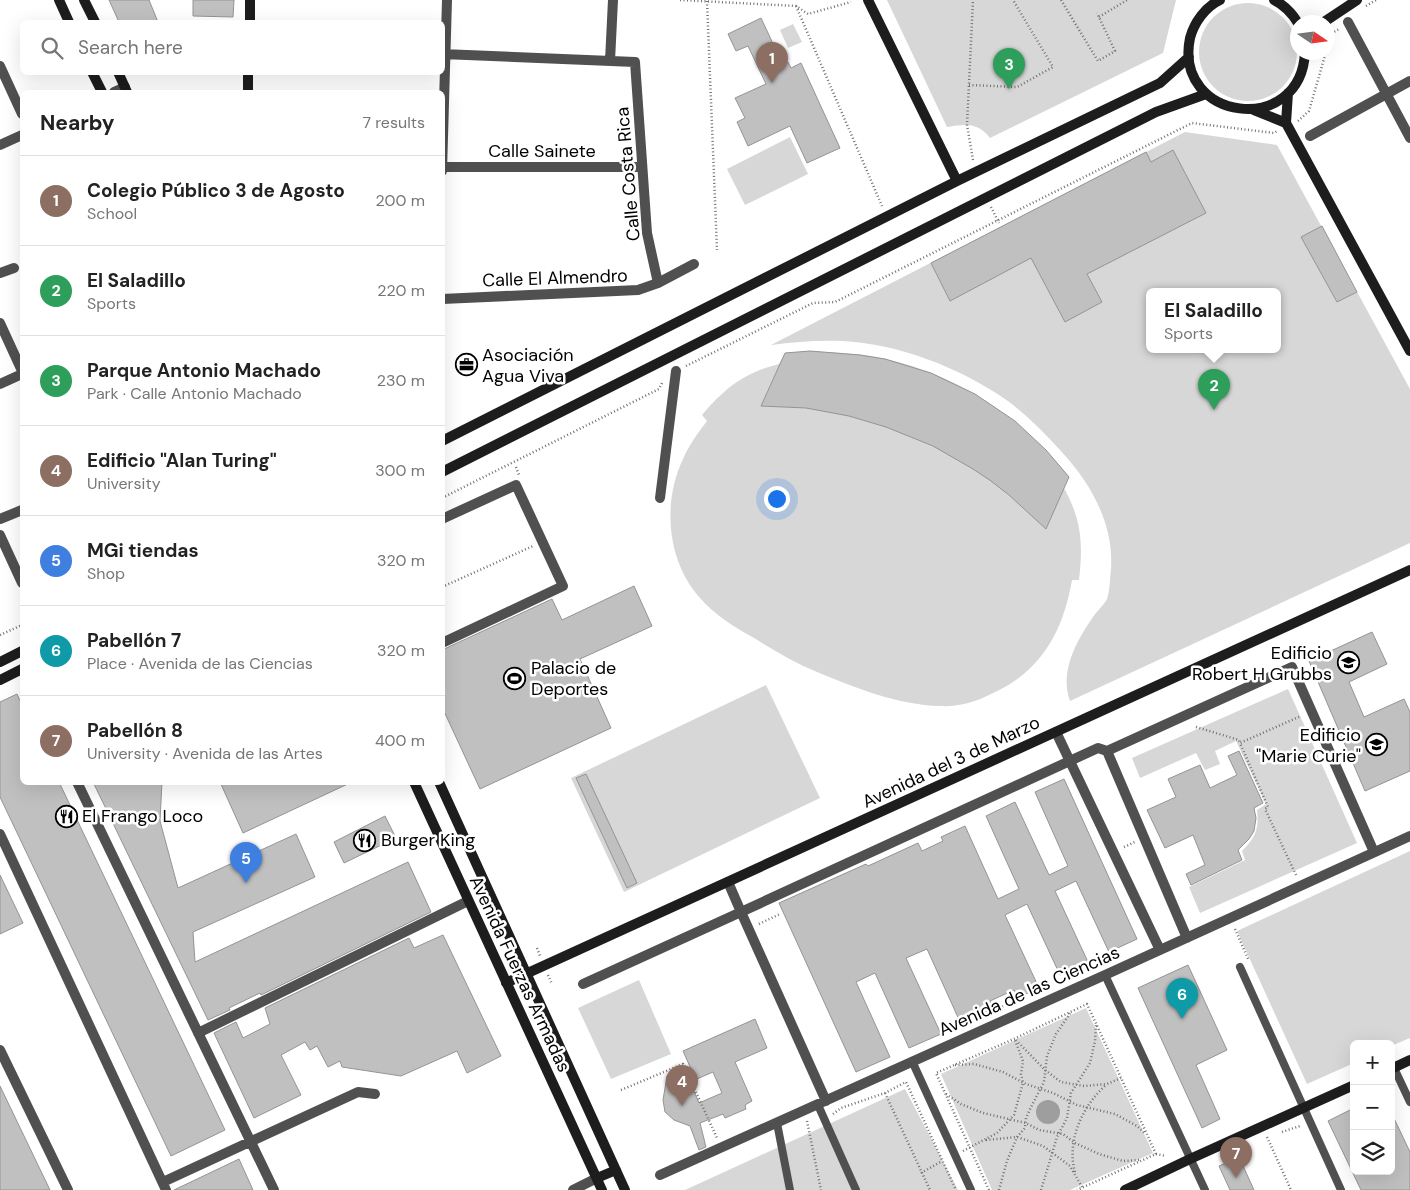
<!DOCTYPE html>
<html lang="en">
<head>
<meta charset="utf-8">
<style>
	:root { --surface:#fff; --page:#f6f6f6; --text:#222; --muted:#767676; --line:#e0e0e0; --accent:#d93025 }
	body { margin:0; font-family:"DM Sans",sans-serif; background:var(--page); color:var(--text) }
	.controls { position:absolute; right:15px; bottom:15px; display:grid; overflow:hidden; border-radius:8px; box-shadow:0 5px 20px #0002 }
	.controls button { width:45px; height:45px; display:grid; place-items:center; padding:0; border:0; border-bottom:1px solid var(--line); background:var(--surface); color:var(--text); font:25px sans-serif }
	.compass { position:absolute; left:1290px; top:15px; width:45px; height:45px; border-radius:50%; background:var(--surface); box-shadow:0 5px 20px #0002; rotate:103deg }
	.you { position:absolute; left:776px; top:498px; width:18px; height:18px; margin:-12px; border:4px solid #fff; border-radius:50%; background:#1a73e8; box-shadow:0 0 0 8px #1a73e833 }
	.badge { display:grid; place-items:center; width:32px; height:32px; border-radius:50%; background:var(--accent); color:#fff; font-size:16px; font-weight:700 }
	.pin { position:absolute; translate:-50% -41px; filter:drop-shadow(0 1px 2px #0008) }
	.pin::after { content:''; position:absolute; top:26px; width:18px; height:15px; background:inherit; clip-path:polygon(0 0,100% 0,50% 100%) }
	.popup { position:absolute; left:1146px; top:288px; width:135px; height:65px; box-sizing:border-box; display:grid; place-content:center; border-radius:8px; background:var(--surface); filter:drop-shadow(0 1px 4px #0005); font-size:16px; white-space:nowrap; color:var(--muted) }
	.popup b { font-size:19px; color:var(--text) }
	.popup::after { content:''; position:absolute; left:50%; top:100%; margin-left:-10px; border:10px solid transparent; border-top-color:var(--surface) }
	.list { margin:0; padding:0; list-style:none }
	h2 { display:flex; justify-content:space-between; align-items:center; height:65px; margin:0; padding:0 20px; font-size:21px }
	h2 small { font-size:16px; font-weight:400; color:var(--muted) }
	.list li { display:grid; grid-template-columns:32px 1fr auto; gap:15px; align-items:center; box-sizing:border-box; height:90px; padding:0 20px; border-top:1px solid var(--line) }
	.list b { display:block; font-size:19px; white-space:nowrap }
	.list p { margin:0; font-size:16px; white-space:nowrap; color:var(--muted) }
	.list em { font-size:16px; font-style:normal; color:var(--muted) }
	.icon { flex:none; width:28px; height:28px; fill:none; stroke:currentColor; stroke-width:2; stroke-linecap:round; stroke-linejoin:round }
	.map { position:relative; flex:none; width:1410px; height:1190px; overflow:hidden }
	.search { position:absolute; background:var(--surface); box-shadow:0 5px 20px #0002; left:20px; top:20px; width:425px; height:55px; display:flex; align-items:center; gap:12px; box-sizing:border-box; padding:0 18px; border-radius:8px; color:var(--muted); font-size:19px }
	.panel { position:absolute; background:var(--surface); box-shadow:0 5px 20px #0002; left:20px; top:90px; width:425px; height:695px; border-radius:8px }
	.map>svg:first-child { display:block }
</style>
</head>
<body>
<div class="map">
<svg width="1410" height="1190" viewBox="0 0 1410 1190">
	<rect width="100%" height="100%" fill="#fff"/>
	<path fill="#d7d7d7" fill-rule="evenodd" d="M 887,0 L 1176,0 L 1163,53 L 990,138 C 978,122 965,124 947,127 Z
		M1199 52a49 49 0 1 1 98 0a49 49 0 1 1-98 0Z
		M 793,24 L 802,42 L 788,48 L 780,30 Z
		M 1185,132 L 1277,145 L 1410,389 L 1410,543 L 1070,701 C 1059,672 1077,640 1093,617 C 1097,611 1104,605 1107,599 C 1110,590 1110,578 1111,569 C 1114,523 1090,482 1060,450 C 1043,432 1025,413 1005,399 C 958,367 899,344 842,341 C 818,340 794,342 771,345 ZM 1150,291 L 1278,291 L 1278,349 L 1150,349 Z
		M 790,137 L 808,174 L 745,205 L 727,169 Z
		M 810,351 C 836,353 861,353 886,359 C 960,376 1022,418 1069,477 L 1064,488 C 1082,521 1083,544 1079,580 L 1072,580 C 1063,632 1041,672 991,694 C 976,702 958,707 940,706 C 898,705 856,688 817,672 C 795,663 775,651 754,638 C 734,627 715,615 700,598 C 667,561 662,503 683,459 C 689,445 698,433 707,421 L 702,415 C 725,388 744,373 779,364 L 785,353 Z
		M 766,685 L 820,798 L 624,892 L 571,778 Z
		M 1288,689 L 1357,843 L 1200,913 L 1189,887 L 1245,860 L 1242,851 C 1256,837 1259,829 1257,810 L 1266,804 L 1236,741 L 1215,751 L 1220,764 L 1205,770 L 1196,753 L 1140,778 L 1132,758 Z
		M 1410,851 L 1410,1038 L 1391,1046 L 1391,1044 L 1354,1044 L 1354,1063 L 1307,1084 L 1237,931 Z
		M 639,980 L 671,1054 L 611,1079 L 578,1008 Z
		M 1086,1008 L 1153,1153 L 1070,1190 L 992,1190 L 941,1074 Z
		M 905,1089 L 958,1190 L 685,1190 Z"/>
	<path fill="#9e9e9e" d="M1036 1112a12 12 0 1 1 24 0a12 12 0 1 1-24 0Z"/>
	<path fill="#c0c0c0" stroke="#949494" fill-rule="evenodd" d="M 109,0 L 149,0 L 158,22 L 119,22 Z
		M 193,0 L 234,0 L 233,17 L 193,16 Z
		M 761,18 L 783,65 L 788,62 L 791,68 L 801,63 L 840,148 L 807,163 L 790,126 L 748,146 L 737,122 L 745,118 L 735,98 L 766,84 L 748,46 L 736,51 L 728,34 Z
		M 1173,150 L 1206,213 L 1087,274 L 1102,302 L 1065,322 L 1031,258 L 950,301 L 931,263 L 1146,152 L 1151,162 Z
		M 1322,226 L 1357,292 L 1337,302 L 1301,237 Z
		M 810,351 L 860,355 L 885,359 L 931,373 L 975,394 L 1015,421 L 1046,450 L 1069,477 L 1046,529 L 1009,495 L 991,481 L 973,469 L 933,446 L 886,427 L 849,416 L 806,408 L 761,406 L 785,353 Z
		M 634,586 L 652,626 L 580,659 L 611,728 L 480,789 L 442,707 L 442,650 L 552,599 L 562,620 Z
		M 1372,632 L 1387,664 L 1349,682 L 1364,717 L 1404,699 L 1410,712 L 1410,771 L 1365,791 L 1309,661 Z
		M 17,694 L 22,705 L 22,782 L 59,782 L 225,1130 L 171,1156 L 0,797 L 0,702 Z
		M 1239,751 L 1263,803 L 1254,808 L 1256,818 L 1254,831 L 1249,839 L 1238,850 L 1242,860 L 1191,885 L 1186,874 L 1205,865 L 1193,835 L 1165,848 L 1147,810 L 1176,797 L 1168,779 L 1200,765 L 1210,788 L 1237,775 L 1228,756 Z
		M 586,774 L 637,883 L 627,888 L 576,778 Z
		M 1064,779 L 1137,939 L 1109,952 L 1076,881 L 1055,891 L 1088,962 L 1060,975 L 1027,904 L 1005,915 L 1039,988 L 1017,998 L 1014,990 L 990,1001 L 993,1009 L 961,1024 L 927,949 L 906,958 L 941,1034 L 909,1048 L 875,973 L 856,982 L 890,1057 L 856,1072 L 779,903 L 866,864 L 868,866 L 918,843 L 922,851 L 943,841 L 941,837 L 965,826 L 998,899 L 1019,889 L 986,816 L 1015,802 L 1049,875 L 1068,866 L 1035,792 Z
		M 93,782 L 162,782 L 160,821 L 178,888 L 296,834 L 315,877 L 193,932 L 195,962 L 408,862 L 431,912 L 261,995 L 260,993 L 229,1008 L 230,1010 L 208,1020 Z
		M 220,782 L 352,782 L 243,833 Z
		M 385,816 L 396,838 L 344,863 L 334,842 Z
		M 0,875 L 23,923 L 0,934 Z
		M 443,935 L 501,1056 L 467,1073 L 457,1051 L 401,1076 L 342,1067 L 340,1061 L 328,1067 L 317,1046 L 310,1050 L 305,1042 L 281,1055 L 301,1095 L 254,1118 L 214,1033 L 236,1022 L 243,1038 L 270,1024 L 265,1008 L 409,938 L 414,948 Z
		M 1188,965 L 1227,1050 L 1196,1065 L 1220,1119 L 1202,1128 L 1138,988 Z
		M 755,1019 L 767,1048 L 735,1062 L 752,1101 L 745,1105 L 746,1109 L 725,1118 L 723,1114 L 700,1123 L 706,1147 L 699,1150 L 690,1126 L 674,1120 L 665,1112 L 663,1100 L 667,1076 L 691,1069 L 683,1051 ZM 713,1072 L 722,1093 L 699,1103 L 690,1082 Z
		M 0,1086 L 50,1190 L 0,1190 Z
		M 1354,1108 L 1354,1171 L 1391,1171 L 1391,1112 L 1410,1152 L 1410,1190 L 1361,1190 L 1328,1121 Z
		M 1239,1157 L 1254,1190 L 1230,1190 L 1219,1166 Z
		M 239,1159 L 253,1190 L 174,1190 Z"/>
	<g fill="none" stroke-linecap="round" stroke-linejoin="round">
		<path stroke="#727272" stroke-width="2.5" stroke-dasharray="1 2.5" stroke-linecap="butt" d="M 680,0 L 796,6 L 808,14 L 851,2
			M 1061,0 L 1098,61 L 1115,51 L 1097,13
			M 707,1 L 717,250
			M 796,6 L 882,206
			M 1366,6 L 1376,0
			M 1099,17 L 1127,0
			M 1328,48 L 1334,32 L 1339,29
			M 969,85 L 1017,87 L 1053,67 L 1013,0
			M 1298,121 L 1309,111 L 1326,52
			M 973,160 L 967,125 L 973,0
			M 991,207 L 999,223
			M 686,366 L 813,303 L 835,302 L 1192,123 L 1274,133 L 1277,131
			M 516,467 L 519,475
			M 442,498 L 659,389 L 662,383
			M 442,587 L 533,546
			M 0,635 L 22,625
			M 1196,727 L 1239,740 L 1240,743
			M 1124,847 L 1135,842
			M 1296,875 L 1265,809 L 1268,807 L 1240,743 L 1301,716
			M 759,924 L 780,914
			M 1235,929 L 1249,961
			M 537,948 L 540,956
			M 548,975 L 552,984
			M 996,1010 L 1012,1001
			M 1016,1040 L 1045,1070 L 1061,1082 L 1084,1086 L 1107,1084 L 1121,1078
			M 955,1065 L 974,1064 L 1003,1072 L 1026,1084 L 1053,1093 L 1077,1105 L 1115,1114 L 1137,1126 L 1146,1134
			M 621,1090 L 683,1064 L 717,1138
			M 885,1093 L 930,1190
			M 946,1094 L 961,1104 L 983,1113 L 1026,1123 L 1039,1130 L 1063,1134 L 1075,1143 L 1099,1154 L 1123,1161 L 1139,1160
			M 833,1114 L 841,1108 L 885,1093 L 906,1082 L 956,1190
			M 807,1121 L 821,1190
			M 1282,1132 L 1300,1126
			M 1267,1137 L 1291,1190
			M 986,1140 L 1017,1137 L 1043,1146 L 1070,1166 L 1082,1187
			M 963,1151 L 997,1133 L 1014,1115 L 1023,1083 L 1021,1074 L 1023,1061 L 1015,1040
			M 1156,1154 L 1166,1156
			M 1075,1172 C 1066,1141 1083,1105 1106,1085
			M 921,1173 L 942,1161
			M 989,1190 L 936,1073 L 1014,1039 L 1087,1004 L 1156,1154 L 1077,1190
			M 999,1190 L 1007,1161 L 1017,1137 L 1025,1128 L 1026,1118 L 1031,1107 L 1044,1082 L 1047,1056 L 1056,1034 L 1071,1012
			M 1041,1190 L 1057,1137 L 1067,1118 L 1071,1093 L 1090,1063 L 1095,1041 L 1096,1025"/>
		<path stroke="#505050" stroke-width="8" d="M 1240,967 L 1341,1190
			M 1105,975 L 1205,1190
			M 912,1061 L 971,1190
			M 1394,1068 L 1410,1102
			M 818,1105 L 856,1190
			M 777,1123 L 790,1190"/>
		<path stroke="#505050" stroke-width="10" d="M 1348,22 L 1410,138
			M 442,54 L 635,62 L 647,233 L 658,283
			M 610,61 L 613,0
			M 0,66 L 22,114
			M 114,92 L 125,87
			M 1310,136 L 1410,81
			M 0,145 L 22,135
			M 443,167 L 642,167
			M 442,171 L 447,0
			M 0,273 L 14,268
			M 442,299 L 638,290 L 658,283 L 694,264
			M 0,323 L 22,371
			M 0,384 L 22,374
			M 660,498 L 676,371
			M 0,519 L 22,510
			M 442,519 L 516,485 L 563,586 L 442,643
			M 0,535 L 22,583
			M 1056,732 L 1160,950
			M 77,782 L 274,1190
			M 0,834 L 166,1190
			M 1187,938 L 1107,751 L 1292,667 L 1374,852
			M 583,984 L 741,912 L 728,882
			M 198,1033 L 468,901
			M 0,1050 L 68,1190
			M 826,1101 L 741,912 L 1098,748 L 1107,751
			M 660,1175 L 1105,975 L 1410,836
			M 163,1182 L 358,1092 L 375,1094
			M 573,1190 L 597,1178"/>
		<path stroke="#1d1d1d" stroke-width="10" d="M 59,0 L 69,22
			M 84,0 L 95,22
			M 868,0 L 957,181
			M 1220,0 C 1205,7 1194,23 1190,38 C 1173,121 1301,138 1305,52
			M 1274,0 C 1284,5 1292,13 1298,23
			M 250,22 L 250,0
			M 1324,22 L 1357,0
			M 92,72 L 102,92
			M 118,72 L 127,92
			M 248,92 L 248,72
			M 1288,93 L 1286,123 L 1410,351
			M 1254,110 L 1286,123
			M 442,441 L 957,181 L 1160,83 L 1189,57
			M 442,472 L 1156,112 L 1206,94
			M 0,662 L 22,651
			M 0,680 L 22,669
			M 414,782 L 602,1190
			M 439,782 L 625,1190
			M 506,983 L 1410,570
			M 1391,1069 L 1410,1060
			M 597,1178 L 616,1170
			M 1125,1190 L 1190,1159 L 1354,1085"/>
	</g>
	<defs>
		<symbol id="office-ring" viewBox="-11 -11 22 22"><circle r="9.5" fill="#fff" stroke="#000" stroke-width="1.5"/><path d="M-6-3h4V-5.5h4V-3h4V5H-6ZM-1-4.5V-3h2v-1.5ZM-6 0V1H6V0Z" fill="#000"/></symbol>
		<symbol id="university-ring" viewBox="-11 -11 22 22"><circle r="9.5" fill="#fff" stroke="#000" stroke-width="1.5"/><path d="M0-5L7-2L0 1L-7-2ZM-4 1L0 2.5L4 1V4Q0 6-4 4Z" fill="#000"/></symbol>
		<symbol id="stadium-ring" viewBox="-11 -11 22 22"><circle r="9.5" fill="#fff" stroke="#000" stroke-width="1.5"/><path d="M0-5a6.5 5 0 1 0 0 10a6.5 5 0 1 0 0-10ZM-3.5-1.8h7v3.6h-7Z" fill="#000"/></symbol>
		<symbol id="restaurant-ring" viewBox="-11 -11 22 22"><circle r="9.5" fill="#fff" stroke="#000" stroke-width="1.5"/><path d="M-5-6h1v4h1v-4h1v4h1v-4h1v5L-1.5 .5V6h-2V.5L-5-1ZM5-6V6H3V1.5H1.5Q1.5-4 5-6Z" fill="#000"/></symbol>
	</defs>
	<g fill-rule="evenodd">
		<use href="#office-ring" x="454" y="352" width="25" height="25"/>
		<use href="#university-ring" x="1336" y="650" width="25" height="25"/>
		<use href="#stadium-ring" x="502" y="666" width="25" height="25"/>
		<use href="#university-ring" x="1364" y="732" width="25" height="25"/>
		<use href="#restaurant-ring" x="54" y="804" width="25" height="25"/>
		<use href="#restaurant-ring" x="352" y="828" width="25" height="25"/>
	</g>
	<g text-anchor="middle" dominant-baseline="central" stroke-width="5" stroke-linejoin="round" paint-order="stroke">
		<g font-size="18" fill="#000" stroke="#fff">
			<text x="542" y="151">Calle Sainete</text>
			<text transform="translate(628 174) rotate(-95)">Calle Costa Rica</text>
			<text transform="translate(555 278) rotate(-2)">Calle El Almendro</text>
			<text transform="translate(951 762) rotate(-25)">Avenida del 3 de Marzo</text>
			<text transform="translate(520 974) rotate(65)">Avenida Fuerzas Armadas</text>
			<text transform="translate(1029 991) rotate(-24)">Avenida de las Ciencias</text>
		</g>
		<g font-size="18" fill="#000" stroke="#fff" text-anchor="start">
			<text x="482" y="355">Asociación<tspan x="482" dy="21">Agua Viva</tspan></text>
			<text x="1332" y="653" text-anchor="end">Edificio<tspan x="1332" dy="21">Robert H Grubbs</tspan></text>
			<text x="531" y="668">Palacio de<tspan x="531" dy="21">Deportes</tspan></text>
			<text x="1361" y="735" text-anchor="end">Edificio<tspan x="1361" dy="21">"Marie Curie"</tspan></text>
			<text x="82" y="816">El Frango Loco</text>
			<text x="381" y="840">Burger King</text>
		</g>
	</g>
</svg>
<div class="controls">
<button>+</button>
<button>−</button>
<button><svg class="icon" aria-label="layers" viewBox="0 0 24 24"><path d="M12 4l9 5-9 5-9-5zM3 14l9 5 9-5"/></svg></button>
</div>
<svg class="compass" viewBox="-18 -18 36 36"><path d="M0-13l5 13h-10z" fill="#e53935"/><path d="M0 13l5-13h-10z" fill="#767676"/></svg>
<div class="you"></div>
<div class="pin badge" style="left:772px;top:83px;background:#8d6e63">1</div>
<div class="pin badge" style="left:1214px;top:410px;background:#2e9e5b">2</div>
<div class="popup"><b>El Saladillo</b>Sports</div>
<div class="pin badge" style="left:1009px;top:89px;background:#2e9e5b">3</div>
<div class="pin badge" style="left:682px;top:1106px;background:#8d6e63">4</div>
<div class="pin badge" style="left:246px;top:883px;background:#3f7fe0">5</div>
<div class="pin badge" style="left:1182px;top:1019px;background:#0f9aa8">6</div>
<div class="pin badge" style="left:1236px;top:1178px;background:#8d6e63">7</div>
<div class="search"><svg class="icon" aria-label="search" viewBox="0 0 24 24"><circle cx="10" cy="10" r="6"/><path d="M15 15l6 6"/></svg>Search here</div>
<section class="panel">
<h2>Nearby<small>7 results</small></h2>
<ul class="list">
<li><span class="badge" style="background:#8d6e63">1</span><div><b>Colegio Público 3 de Agosto</b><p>School</p></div><em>200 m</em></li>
<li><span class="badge" style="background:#2e9e5b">2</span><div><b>El Saladillo</b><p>Sports</p></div><em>220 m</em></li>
<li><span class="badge" style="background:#2e9e5b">3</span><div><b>Parque Antonio Machado</b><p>Park · Calle Antonio Machado</p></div><em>230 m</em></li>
<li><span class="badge" style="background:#8d6e63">4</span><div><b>Edificio &quot;Alan Turing&quot;</b><p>University</p></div><em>300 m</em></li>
<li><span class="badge" style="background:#3f7fe0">5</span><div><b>MGi tiendas</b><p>Shop</p></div><em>320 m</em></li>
<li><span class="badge" style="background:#0f9aa8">6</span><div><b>Pabellón 7</b><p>Place · Avenida de las Ciencias</p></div><em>320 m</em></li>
<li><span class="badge" style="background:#8d6e63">7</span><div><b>Pabellón 8</b><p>University · Avenida de las Artes</p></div><em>400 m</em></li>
</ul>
</section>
</div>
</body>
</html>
